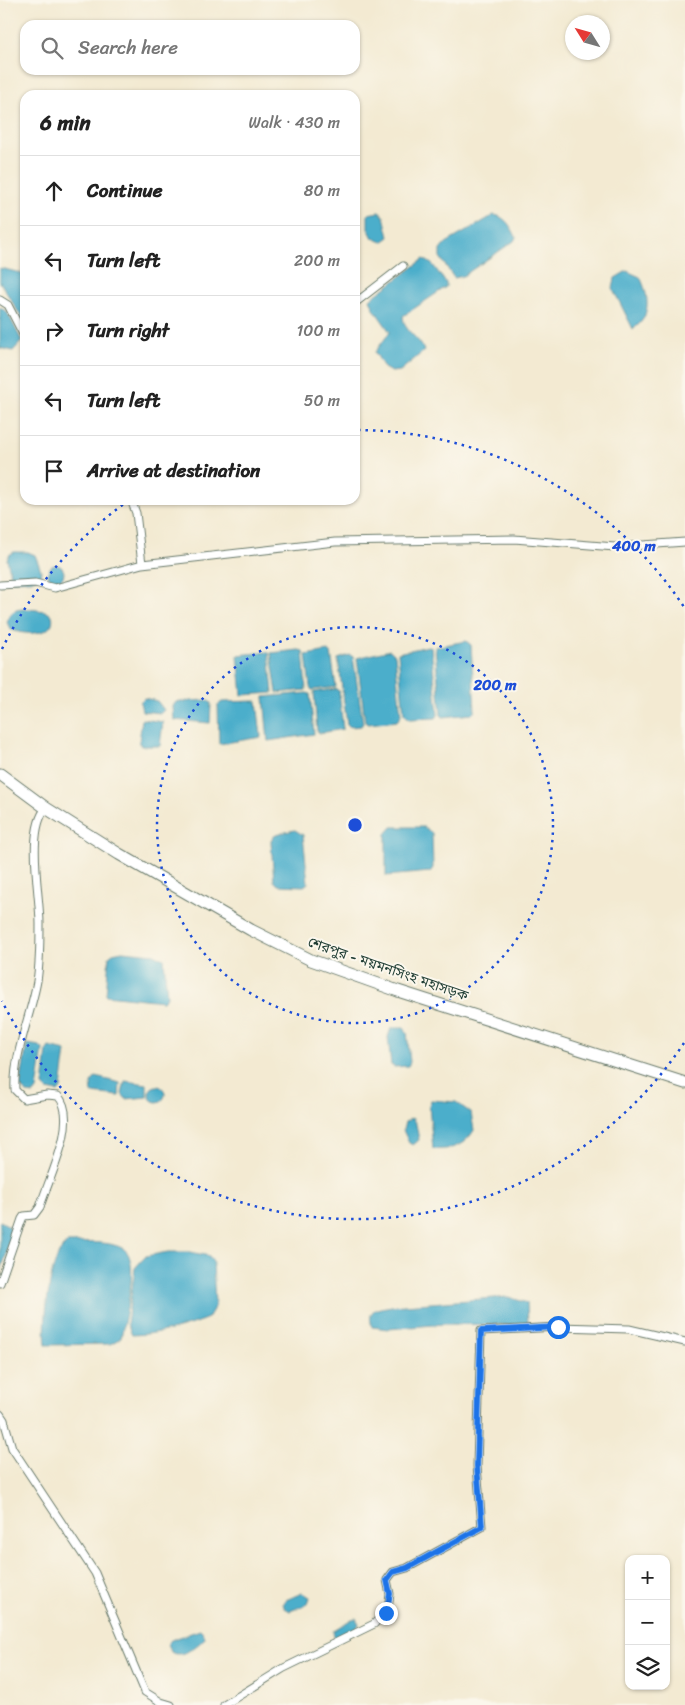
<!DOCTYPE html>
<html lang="en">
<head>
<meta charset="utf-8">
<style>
	:root { --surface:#fff; --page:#f6f6f6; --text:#222; --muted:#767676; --line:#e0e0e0 }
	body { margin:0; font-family:Sriracha,"Noto Sans Bengali",sans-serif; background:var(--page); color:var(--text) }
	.controls { position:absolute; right:15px; bottom:15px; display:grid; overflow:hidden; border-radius:10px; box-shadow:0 1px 4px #0004 }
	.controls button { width:45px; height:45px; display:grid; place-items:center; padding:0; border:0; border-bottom:1px solid var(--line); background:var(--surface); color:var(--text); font:25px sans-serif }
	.compass { position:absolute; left:565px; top:15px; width:45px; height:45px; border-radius:50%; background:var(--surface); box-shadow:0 1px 4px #0004; rotate:307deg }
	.stop { position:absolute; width:15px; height:15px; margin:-11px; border:4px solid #1a73e8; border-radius:50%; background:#fff }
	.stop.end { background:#1a73e8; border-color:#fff; box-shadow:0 1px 5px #0008 }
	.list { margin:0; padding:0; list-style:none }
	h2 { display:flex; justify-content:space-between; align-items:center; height:65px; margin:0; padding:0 20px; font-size:21px }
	h2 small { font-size:16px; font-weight:400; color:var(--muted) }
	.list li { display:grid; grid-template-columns:32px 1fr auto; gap:15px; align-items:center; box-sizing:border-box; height:70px; padding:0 20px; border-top:1px solid var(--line) }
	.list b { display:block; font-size:19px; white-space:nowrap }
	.list em { font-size:16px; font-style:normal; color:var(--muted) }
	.icon { flex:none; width:28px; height:28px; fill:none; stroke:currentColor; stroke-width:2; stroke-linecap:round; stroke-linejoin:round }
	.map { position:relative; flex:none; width:685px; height:1705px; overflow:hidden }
	.search { position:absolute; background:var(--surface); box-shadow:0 1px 4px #0004; left:20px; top:20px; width:340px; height:55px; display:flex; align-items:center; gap:12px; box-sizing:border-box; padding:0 18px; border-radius:15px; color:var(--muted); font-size:19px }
	.panel { position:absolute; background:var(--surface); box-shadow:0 1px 4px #0004; left:20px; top:90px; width:340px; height:415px; border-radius:15px }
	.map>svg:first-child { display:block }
</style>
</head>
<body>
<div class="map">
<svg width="685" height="1705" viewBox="0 0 685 1705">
	<rect width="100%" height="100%" fill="#fbf7ec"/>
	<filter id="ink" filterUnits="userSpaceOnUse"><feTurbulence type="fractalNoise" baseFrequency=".02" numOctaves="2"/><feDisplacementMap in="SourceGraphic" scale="10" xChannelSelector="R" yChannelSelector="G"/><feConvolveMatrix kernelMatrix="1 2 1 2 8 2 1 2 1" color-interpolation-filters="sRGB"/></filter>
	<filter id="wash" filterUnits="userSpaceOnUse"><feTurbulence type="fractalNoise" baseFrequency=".0096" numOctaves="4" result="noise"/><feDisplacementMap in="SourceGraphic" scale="20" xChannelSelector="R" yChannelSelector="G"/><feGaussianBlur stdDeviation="1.12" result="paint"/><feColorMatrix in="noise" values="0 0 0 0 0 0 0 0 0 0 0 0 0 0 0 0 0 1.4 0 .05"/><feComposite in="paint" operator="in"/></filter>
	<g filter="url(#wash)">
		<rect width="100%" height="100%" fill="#f3ead2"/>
		<path fill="#4caecb" stroke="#367680" d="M 379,212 L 384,216 L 389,237 L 382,242 L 373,238 L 368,228 L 368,214 Z
			M 494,215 C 505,216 512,228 516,237 L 514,241 L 463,276 L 454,278 L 440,257 L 440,250 L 446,243 Z
			M 424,259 L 433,265 L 446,283 L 446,287 L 403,316 C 403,332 421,338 424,351 L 400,371 L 391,372 L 384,368 L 375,352 L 390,332 L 374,309 L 370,299 Z
			M 0,268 L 25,274 L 25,323 L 0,282 Z
			M 627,271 L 640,277 C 649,295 652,317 633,329 L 613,289 L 615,278 Z
			M 0,307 L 7,312 L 22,341 L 13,351 L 0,348 Z
			M 14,552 L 28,552 L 35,555 L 41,570 L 40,577 L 32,580 L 12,581 L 7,559 L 9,555 Z
			M48 573a8 8 0 1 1 16 0a8 8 0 1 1-16 0Z
			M 29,609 L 45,611 L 52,615 C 58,636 23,636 10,629 L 7,622 C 11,609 17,609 29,609 Z
			M 466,641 L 471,645 L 475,711 L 472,714 L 443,717 L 441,715 L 435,647 Z
			M 428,646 L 431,647 L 438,715 L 436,718 L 410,719 L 404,714 L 398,653 Z
			M 299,650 L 303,651 L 306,690 L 277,693 L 271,653 Z
			M 390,650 L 395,655 L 401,716 L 397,721 L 368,724 L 365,722 L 357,658 Z
			M 328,651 L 331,653 L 336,687 L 312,690 L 310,687 L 306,655 Z
			M 266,652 L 269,653 L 273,693 L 242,695 L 238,655 Z
			M 350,655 L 353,657 L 363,723 L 361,726 L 350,727 L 347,724 L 338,659 Z
			M 336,689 L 339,691 L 343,729 L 320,733 L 317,731 L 314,692 Z
			M 307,693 L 310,694 L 314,734 L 268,741 L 264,697 Z
			M 144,698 L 157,701 L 164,710 L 161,713 L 142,711 L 140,702 Z
			M 207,700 L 211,703 L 210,723 L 174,720 L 173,706 L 176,702 Z
			M 257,701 L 261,737 L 219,744 L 218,705 L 222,702 Z
			M 142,719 L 163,722 L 160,746 L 141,746 L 139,742 Z
			M 392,827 L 424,827 L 432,833 L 433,868 L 430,872 L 386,876 L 386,834 Z
			M 295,830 L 303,835 L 308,883 L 304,886 L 278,885 L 274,881 L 271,841 L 276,834 Z
			M 122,951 L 154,954 L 164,959 L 167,997 L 163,1001 L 106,995 L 109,956 L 113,953 Z
			M 391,1028 L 404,1028 L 407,1032 L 410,1062 L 408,1066 L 394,1067 L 391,1065 L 388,1037 Z
			M 27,1044 L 40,1046 L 43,1049 L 37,1090 L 34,1094 L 27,1093 L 20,1087 Z
			M 49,1047 L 66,1051 L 61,1088 L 58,1092 L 47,1090 L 43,1086 L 47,1050 Z
			M 96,1077 L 120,1083 L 119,1096 L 92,1093 L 91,1083 Z
			M 125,1081 L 147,1084 L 147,1097 L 126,1099 L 122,1094 Z
			M149 1094a8 8 0 1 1 16 0a8 8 0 1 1-16 0Z
			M 431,1100 L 456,1102 L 471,1113 L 474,1130 C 466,1145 450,1151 433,1149 L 429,1105 Z
			M 412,1118 L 416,1124 L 419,1140 L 413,1145 L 409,1143 L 403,1130 L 405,1122 Z
			M 0,1221 L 9,1226 L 13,1234 L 0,1274 Z
			M 67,1243 C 83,1243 109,1240 124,1249 C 141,1261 124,1319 121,1338 L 110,1344 L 46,1345 C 43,1324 49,1256 67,1243 Z
			M 168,1252 L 190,1252 L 209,1256 L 213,1261 L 215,1306 L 208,1318 C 184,1328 158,1334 132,1335 L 127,1324 L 135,1268 L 146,1256 Z
			M 508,1297 L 527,1303 L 528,1323 L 522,1325 L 444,1324 L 389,1329 L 372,1327 C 367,1308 376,1309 392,1306 Z
			M 302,1593 L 310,1597 L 308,1604 L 290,1611 L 285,1608 L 283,1604 L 286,1600 Z
			M 356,1618 L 359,1624 L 355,1630 L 335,1640 L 333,1632 L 334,1630 L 352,1619 Z
			M 200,1630 L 204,1634 L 205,1638 C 197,1646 182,1659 171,1652 L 168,1643 L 171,1640 Z"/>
	</g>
	<g filter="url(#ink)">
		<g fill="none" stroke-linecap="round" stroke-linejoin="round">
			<defs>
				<path id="minor" d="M 0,300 L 8,305 L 25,338
					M 355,303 L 403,266
					M 131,500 L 136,513 L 142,564
					M 0,585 L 35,583 L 55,588 L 142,564 L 335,542 L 514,539 L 615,547 L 685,542
					M 0,1283 L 22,1219 L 24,1216 L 34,1215 L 40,1207 C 48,1180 80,1119 58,1096 L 47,1095 L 24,1099 L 15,1090 C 13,1055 31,1015 37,981 C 40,963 40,943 40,924 C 40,894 26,831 46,808
					M 0,1414 L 4,1420 L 12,1448 L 95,1573 L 145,1692 L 161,1702 L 171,1705
					M 224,1705 L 284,1668 L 374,1624 L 388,1609 L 390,1594 L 387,1580 L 393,1572 L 407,1568 L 482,1527 L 477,1466 L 481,1331 L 558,1327 L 629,1329 L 685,1342"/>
				<path id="primary" d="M 0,774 L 46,808 L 119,854 L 251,930 L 311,960 L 398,991 L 685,1083"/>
			</defs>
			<use href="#minor" stroke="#697a6b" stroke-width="9"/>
			<use href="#primary" stroke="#697a6b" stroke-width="13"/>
			<use href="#minor" stroke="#fff" stroke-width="7"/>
			<use href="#primary" stroke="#fff" stroke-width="11"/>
		</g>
	</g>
	<g fill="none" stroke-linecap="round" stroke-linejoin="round" filter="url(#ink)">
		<path stroke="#1a73e8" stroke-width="6" d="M 386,1613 L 390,1594 L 387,1580 L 393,1572 L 407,1568 L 482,1527 L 477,1466 L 481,1331 L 558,1327"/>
	</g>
	<g fill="none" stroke="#1d4ed8" stroke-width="2.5" stroke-dasharray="2.5 5">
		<circle cx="355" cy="825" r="198"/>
		<path d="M684 1043A395 395 0 0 1 2 1001M2 649A395 395 0 0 1 128 501M358 430A395 395 0 0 1 684 607"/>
	</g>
	<g text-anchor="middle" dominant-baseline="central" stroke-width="4" stroke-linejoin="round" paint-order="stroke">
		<g font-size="14" fill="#1f3d34" stroke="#fbf7ec">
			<text transform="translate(388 969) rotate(19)">শেরপুর - ময়মনসিংহ মহাসড়ক</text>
		</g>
	</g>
	<circle cx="355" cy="825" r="8" fill="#1d4ed8" stroke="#fbf7ec" stroke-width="2.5"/>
	<g font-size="15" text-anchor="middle" font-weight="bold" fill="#1d4ed8" stroke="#fbf7ec" stroke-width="4" stroke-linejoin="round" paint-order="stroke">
		<text x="634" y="551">400 m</text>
		<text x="495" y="690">200 m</text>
	</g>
</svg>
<div class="controls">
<button>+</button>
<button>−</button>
<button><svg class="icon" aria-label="layers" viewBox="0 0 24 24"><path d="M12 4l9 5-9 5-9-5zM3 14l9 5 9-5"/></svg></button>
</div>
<svg class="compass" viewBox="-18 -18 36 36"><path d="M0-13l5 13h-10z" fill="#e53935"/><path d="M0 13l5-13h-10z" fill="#767676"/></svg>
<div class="stop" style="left:558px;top:1327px"></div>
<div class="stop end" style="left:386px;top:1613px"></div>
<div class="search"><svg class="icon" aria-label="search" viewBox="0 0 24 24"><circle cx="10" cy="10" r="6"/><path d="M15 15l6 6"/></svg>Search here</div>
<section class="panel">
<h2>6 min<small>Walk · 430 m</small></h2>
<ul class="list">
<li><svg class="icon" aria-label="ahead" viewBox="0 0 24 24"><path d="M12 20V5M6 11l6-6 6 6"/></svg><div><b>Continue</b></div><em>80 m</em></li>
<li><svg class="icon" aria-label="left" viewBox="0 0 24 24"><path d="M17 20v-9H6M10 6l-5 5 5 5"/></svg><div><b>Turn left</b></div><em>200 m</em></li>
<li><svg class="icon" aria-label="right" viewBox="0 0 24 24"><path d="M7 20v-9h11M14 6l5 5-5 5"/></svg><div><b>Turn right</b></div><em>100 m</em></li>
<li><svg class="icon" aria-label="left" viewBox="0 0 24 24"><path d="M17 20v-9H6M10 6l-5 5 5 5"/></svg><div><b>Turn left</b></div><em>50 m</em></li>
<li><svg class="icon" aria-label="arrive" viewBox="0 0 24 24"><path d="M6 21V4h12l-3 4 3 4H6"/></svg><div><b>Arrive at destination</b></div></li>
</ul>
</section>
</div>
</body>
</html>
